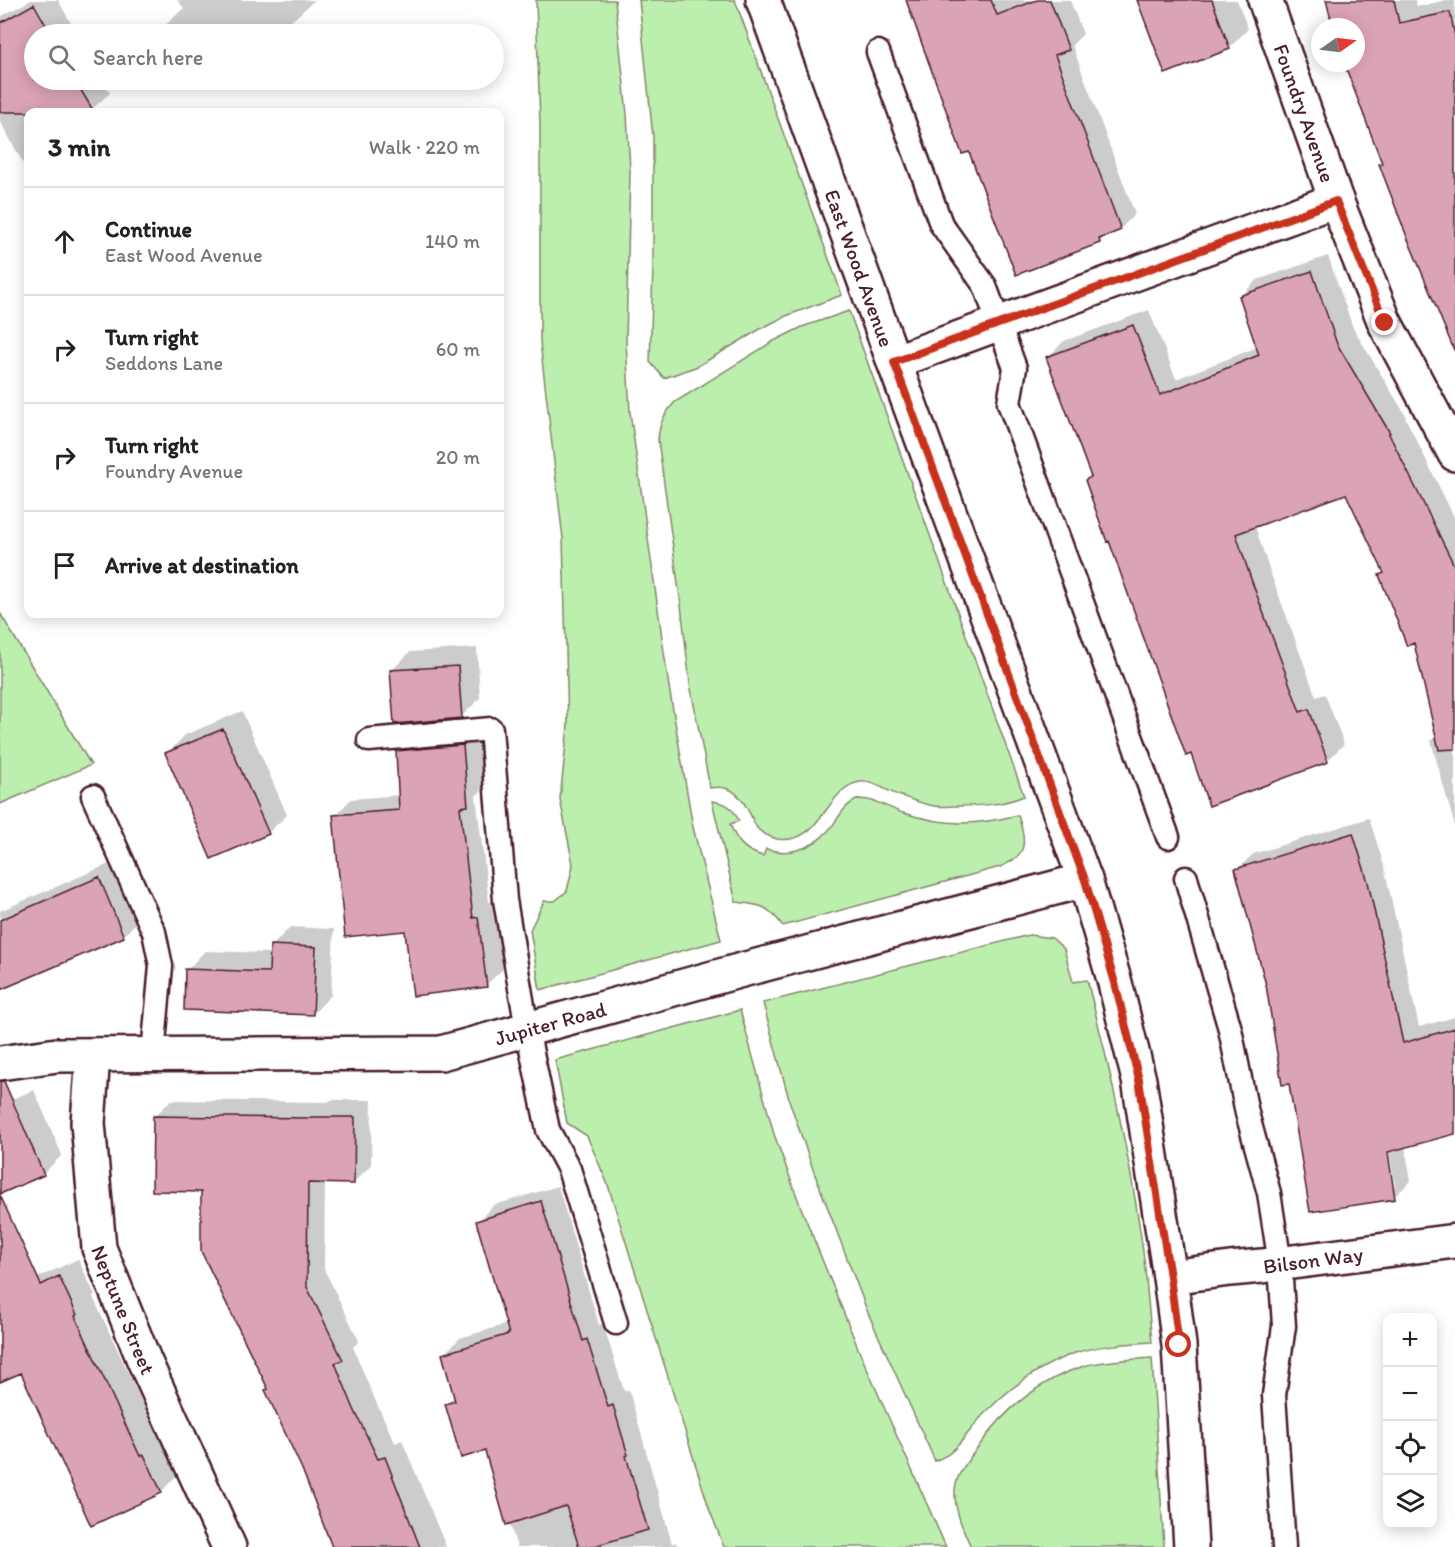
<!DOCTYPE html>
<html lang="en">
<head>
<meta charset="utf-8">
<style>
	:root { --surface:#fff; --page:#f2f2f2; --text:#222; --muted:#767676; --line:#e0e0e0 }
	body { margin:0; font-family:Itim,sans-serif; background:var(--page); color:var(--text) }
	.controls { position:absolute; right:18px; bottom:18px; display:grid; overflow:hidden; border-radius:12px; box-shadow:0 3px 15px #0003 }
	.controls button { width:54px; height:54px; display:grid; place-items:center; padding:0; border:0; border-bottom:2px solid var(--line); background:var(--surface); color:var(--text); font:30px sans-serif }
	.compass { position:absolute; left:1311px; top:18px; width:54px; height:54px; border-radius:50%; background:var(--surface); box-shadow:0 3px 15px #0003; rotate:76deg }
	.stop { position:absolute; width:18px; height:18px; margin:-14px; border:4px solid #c8321e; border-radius:50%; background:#fff }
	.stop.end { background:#c8321e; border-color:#fff; box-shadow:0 2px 6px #0008 }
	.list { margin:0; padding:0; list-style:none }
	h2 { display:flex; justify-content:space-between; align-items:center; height:78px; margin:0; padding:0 24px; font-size:26px }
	h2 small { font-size:20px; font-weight:400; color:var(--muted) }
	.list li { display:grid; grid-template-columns:39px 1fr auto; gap:18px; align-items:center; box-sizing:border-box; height:108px; padding:0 24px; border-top:2px solid var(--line) }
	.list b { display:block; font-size:22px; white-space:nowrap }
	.list p { margin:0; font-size:20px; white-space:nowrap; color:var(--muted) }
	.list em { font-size:20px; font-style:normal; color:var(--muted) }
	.icon { flex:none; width:33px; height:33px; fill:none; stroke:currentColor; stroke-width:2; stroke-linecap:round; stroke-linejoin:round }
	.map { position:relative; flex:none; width:1455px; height:1547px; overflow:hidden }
	.search { position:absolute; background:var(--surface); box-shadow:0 3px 15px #0003; left:24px; top:24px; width:480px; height:66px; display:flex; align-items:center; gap:15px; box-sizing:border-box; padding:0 21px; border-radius:33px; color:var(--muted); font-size:22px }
	.panel { position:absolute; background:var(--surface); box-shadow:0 3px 15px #0003; left:24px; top:108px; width:480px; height:510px; border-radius:12px }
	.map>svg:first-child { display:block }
</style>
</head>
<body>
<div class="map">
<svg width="1455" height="1547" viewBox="0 0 1455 1547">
	<rect width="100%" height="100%" fill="#fff"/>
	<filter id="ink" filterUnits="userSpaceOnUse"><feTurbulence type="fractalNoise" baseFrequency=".0167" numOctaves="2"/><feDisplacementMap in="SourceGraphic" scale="12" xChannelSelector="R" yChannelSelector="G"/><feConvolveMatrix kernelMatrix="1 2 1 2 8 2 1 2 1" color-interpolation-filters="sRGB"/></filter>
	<g filter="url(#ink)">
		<path fill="#bceeae" stroke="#83866c" stroke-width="1.5" d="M 536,0 L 615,0 L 627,114 L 630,171 L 626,341 L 630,412 L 669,687 L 693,827 L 721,940 L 540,990 L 530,930 L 544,901 L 555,901 L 567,891 L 573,865 L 560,799 L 568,725 L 563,539 L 540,342 L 540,124 Z
			M 639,0 L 735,0 L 842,295 L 786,316 L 762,328 L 698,366 L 664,378 L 650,362 L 653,267 L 653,137 Z
			M 849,311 L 1024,796 C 1002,805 980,806 957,806 C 949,806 941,807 934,806 C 922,804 910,799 898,795 C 886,791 873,780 860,782 C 826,787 822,846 777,839 C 770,837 762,834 757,828 C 755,825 753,820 751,816 C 742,797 733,784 710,788 L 690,684 L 681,605 L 658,440 C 659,424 664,414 675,402 L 772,342 L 802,327 Z
			M 0,613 L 91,765 L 0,804 Z
			M 859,799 C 876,799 888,808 903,813 C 947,826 974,826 1018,815 C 1026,842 1029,855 1000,867 L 783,926 C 767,905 762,905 736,902 L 712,801 C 728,803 732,807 739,821 L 730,824 C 737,842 744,851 763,856 L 766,849 C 789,856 811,849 827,832 C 839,820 842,805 859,799 Z
			M 1029,935 L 1052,938 L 1064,949 L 1073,982 L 1087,980 C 1111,1072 1132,1165 1144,1259 C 1147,1287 1149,1314 1152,1342 C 1126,1344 1099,1345 1075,1353 C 1041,1365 1012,1386 987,1411 C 974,1423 965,1440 951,1452 C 947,1456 941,1458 935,1461 L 868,1313 L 814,1172 L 790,1103 L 763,1003 Z
			M 740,1010 L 774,1134 L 800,1205 L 860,1353 L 946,1547 L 724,1547 L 710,1511 L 608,1185 L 587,1136 L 567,1123 L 555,1060 Z
			M 1152,1358 L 1164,1547 L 971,1547 C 963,1529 954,1510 955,1490 C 956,1474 970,1458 979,1446 C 1004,1410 1041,1379 1084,1366 C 1105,1360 1130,1360 1152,1358 Z"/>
		<path fill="#0003" fill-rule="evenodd" d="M 31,0 L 58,0 L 77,34 L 34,34 L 34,80 L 102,80 L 110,93 L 89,112 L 28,112 L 28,172 L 0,121 L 0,17 Z
			M 177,0 L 315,0 L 277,34 L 165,34 L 161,29 L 184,8 Z
			M 908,0 L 1070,0 L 1083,34 L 1072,45 L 1135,214 L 1120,229 L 1107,234 L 1100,242 L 970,150 Z
			M 1140,0 L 1237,0 L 1248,29 L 1229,48 Z
			M 1327,0 L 1415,0 L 1417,7 L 1446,0 L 1455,0 L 1455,303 L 1383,162 L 1346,63 L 1356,63 L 1356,27 L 1334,27 Z
			M 1328,256 L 1353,328 L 1406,416 L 1405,417 L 1455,519 L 1455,827 L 1431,741 L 1437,735 L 1415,641 L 1380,576 L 1385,571 L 1347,493 L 1255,526 L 1267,563 L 1316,697 L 1325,694 L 1344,744 L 1327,761 L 1110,539 L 1087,480 L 1091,475 L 1048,357 L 1064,341 L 1149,310 L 1176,379 L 1258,347 L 1241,296 L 1257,280 Z
			M 477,648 L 480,698 L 461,717 L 392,670 L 410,652 Z
			M 242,711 L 287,815 L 268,833 L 167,754 L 185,735 Z
			M 479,729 L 484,788 L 476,796 L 489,902 L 495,901 L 503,969 L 486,985 L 406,930 L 335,816 L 351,799 L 400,795 L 397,752 L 414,735 Z
			M 1369,818 L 1384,866 L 1419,1027 L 1455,1017 L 1455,1132 L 1405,1146 L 1411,1181 L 1394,1197 L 1290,1083 L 1267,985 L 1237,870 L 1253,854 ZM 1388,1144 L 1395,1186 L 1392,1186 L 1385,1145 Z
			M 118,860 L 142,917 L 123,936 L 0,983 L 0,911 Z
			M 290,927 L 334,929 L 331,995 L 313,1014 L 187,970 L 205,951 L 271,953 L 272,946 Z
			M 34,1090 L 62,1155 L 43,1174 L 0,1192 L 0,1104 Z
			M 171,1100 L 328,1102 L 330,1100 L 372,1100 L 371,1165 L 353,1183 L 325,1182 L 324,1269 L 359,1341 L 353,1347 L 371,1391 L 395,1443 L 402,1440 L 446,1547 L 337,1547 L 269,1388 L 203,1191 L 154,1117 Z
			M 558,1186 L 599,1325 L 603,1324 L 624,1391 L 629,1390 L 672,1544 L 676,1542 L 677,1547 L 517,1547 L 486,1449 L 447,1404 L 455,1396 L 443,1355 L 460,1338 L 507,1324 L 478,1221 L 494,1205 Z
			M 78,1259 L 95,1295 L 93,1297 L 159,1439 L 162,1437 L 179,1473 L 161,1492 L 21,1371 L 0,1335 L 0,1299 L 7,1292 Z"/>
		<path fill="#dba3b6" stroke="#4a1f2b" stroke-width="1.5" d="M 906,0 L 991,0 L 997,15 L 1037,0 L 1050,0 L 1069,50 L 1055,55 L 1121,230 L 1099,239 L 1100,243 L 1016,275 L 969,152 L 962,154 Z
			M 1137,0 L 1212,0 L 1230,49 L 1165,74 Z
			M 1326,0 L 1394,0 L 1399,23 L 1450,12 L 1455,36 L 1455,350 L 1454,350 L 1407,237 L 1379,164 L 1382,163 L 1344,63 L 1356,63 L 1356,27 L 1333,27 Z
			M 34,4 L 51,34 L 34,34 L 34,80 L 75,80 L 94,112 L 0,112 L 0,23 Z
			M 1312,271 L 1337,344 L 1390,433 L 1389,434 L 1455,567 L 1455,749 L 1439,750 L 1414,643 L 1407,646 L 1379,575 L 1384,573 L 1346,494 L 1236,534 L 1251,579 L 1300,712 L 1309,709 L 1328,762 L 1209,806 L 1191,754 L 1186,756 L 1109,541 L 1107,542 L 1085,480 L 1091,477 L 1046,357 L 1133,325 L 1160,395 L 1259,355 L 1239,296 Z
			M 458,666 L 462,718 L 394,724 L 390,670 Z
			M 223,729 L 269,834 L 211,859 L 165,753 Z
			M 463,745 L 468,806 L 460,807 L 473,918 L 478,917 L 487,987 L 413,996 L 405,931 L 345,937 L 333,815 L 399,810 L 396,751 Z
			M 1353,833 L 1368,882 L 1403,1043 L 1455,1028 L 1455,1134 L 1388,1152 L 1395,1199 L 1310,1212 L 1289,1084 L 1282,1085 L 1266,985 L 1235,869 Z
			M 99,877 L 124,937 L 0,990 L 0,920 Z
			M 270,945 L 316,947 L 313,1015 L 184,1010 L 185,969 L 269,972 Z
			M 0,1081 L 4,1081 L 44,1175 L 0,1194 Z
			M 153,1116 L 311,1118 L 311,1117 L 355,1117 L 354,1184 L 308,1183 L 307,1287 L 343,1360 L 335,1363 L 354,1409 L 378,1459 L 385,1457 L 420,1547 L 332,1547 L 302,1469 L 265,1390 L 268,1389 L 201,1251 L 201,1192 L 152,1191 Z
			M 0,1195 L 41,1285 L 59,1276 L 77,1315 L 75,1316 L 140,1456 L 144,1455 L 162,1493 L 91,1526 L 21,1373 L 0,1382 Z
			M 541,1201 L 583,1341 L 587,1339 L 608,1407 L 613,1405 L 628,1455 L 626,1456 L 648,1530 L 591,1547 L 579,1547 L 566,1506 L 506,1525 L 485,1451 L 461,1458 L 445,1404 L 455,1401 L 442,1354 L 509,1334 L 476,1221 Z"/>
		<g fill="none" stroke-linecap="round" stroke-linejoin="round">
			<defs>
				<path id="service" d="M 878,52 L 941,224 L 985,286 L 1015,368 L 1009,403 L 1168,837
					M 369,740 L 491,729 L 505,900 L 527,1029 L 548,1130 L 569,1169 L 616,1323
					M 93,796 L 154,932 L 161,966 L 153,1054
					M 1186,878 L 1230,1029 L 1247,1113 L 1269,1193 L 1280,1264 L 1284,1326 L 1274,1395 L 1284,1547"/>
				<g id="minor">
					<path id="s1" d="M 1265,0 L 1336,200 L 1385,323 L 1455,454"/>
					<path d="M 894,362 L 1336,200"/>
					<path id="s2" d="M 93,1055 L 88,1123 L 99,1248 L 144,1360 L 229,1547"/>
					<path id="s3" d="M 0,1063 L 57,1055 L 441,1053 L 742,970 L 1085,880"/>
					<path id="s4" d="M 1170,1277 L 1230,1269 L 1262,1266 L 1455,1241"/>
				</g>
				<g id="tertiary">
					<path id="s5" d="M 763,0 L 894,362 L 1085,880 L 1115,983 L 1139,1080 L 1170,1277 L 1179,1345 L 1191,1547"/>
				</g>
			</defs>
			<use href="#service" stroke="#4a1f2b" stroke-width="27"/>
			<use href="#minor" stroke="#4a1f2b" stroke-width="38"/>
			<use href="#tertiary" stroke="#4a1f2b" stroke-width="38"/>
			<use href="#service" stroke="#fff" stroke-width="22"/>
			<use href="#minor" stroke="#fff" stroke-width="33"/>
			<use href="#tertiary" stroke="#fff" stroke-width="33"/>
		</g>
	</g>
	<g fill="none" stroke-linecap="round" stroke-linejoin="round" filter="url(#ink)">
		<path stroke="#c8321e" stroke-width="8" d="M 1179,1345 L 1170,1277 L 1139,1080 L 1115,983 L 1085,880 L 894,362 L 1336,201 L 1385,323"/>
	</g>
	<g text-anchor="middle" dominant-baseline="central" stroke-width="4.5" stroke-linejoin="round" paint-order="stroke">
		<g font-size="21" fill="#4a1f2b" stroke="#fff">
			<text stroke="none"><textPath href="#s1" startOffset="120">Foundry Avenue</textPath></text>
			<text stroke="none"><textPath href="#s5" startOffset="285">East Wood Avenue</textPath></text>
			<text stroke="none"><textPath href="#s3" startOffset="555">Jupiter Road</textPath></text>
			<text stroke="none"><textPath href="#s4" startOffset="144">Bilson Way</textPath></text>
			<text stroke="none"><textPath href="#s2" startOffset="260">Neptune Street</textPath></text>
		</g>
	</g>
</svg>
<div class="controls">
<button>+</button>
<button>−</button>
<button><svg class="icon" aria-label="locate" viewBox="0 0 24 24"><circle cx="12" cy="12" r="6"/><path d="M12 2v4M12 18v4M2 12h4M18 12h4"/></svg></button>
<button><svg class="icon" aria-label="layers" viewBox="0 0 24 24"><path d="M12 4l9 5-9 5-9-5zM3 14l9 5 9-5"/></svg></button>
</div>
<svg class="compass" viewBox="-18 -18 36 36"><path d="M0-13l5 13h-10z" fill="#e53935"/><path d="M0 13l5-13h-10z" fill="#767676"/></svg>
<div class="stop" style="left:1179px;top:1345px"></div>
<div class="stop end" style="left:1385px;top:323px"></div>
<div class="search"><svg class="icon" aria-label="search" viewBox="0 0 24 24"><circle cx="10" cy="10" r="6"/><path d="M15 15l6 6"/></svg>Search here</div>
<section class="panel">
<h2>3 min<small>Walk · 220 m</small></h2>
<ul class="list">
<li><svg class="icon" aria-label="ahead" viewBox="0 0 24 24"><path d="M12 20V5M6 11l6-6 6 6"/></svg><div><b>Continue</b><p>East Wood Avenue</p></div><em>140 m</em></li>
<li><svg class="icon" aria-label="right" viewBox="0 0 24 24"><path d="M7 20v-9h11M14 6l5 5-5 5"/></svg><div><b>Turn right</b><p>Seddons Lane</p></div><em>60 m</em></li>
<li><svg class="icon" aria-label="right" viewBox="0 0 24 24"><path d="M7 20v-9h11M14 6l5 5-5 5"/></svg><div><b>Turn right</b><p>Foundry Avenue</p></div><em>20 m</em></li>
<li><svg class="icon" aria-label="arrive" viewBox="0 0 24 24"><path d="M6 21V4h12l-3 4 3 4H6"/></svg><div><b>Arrive at destination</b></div></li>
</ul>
</section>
</div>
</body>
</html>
